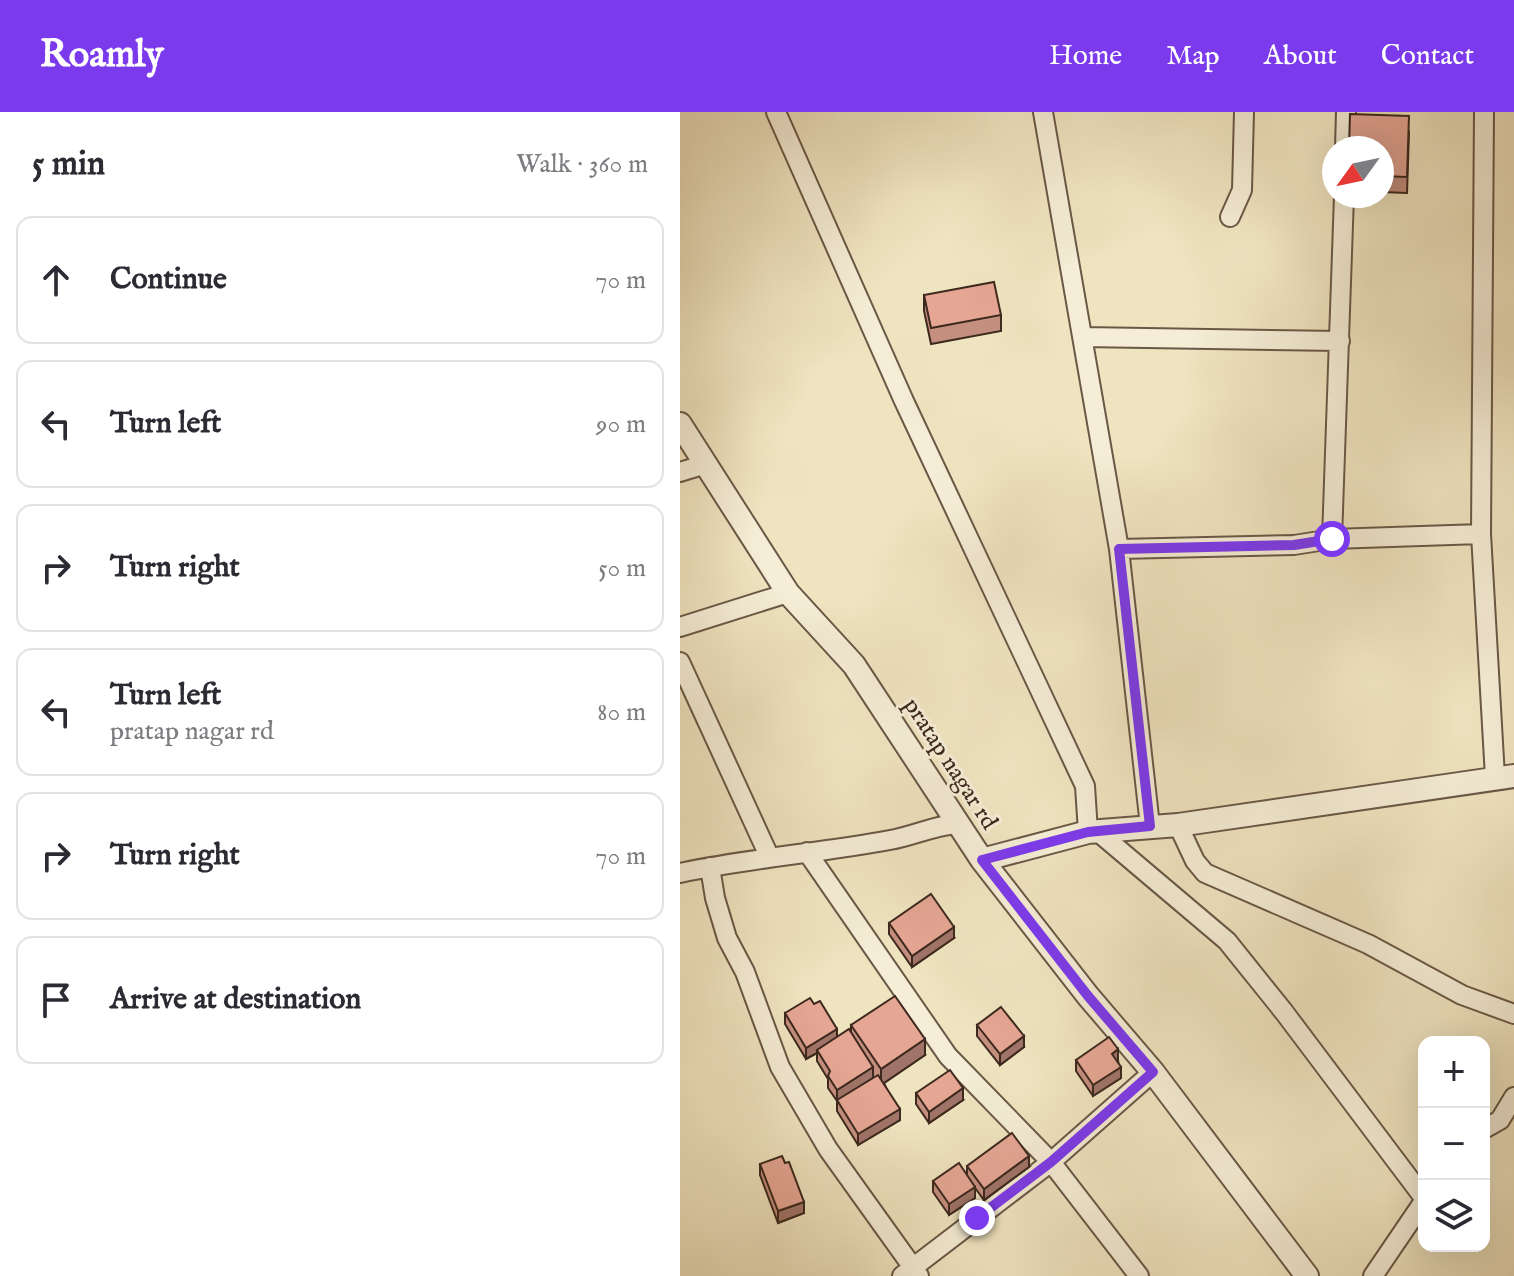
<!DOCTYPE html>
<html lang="en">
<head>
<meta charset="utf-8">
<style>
	:root { --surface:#fff; --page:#f2f2f3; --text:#2b2b33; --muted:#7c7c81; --line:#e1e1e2; --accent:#7c3aed }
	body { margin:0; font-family:"IM FELL English",serif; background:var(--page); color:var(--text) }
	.controls { position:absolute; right:24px; bottom:24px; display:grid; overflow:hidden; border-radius:16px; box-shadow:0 8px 32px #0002 }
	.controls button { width:72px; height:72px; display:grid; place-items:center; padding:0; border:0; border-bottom:2px solid var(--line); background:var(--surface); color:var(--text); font:40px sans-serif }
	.compass { position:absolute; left:642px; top:24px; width:72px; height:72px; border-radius:50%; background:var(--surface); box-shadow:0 8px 32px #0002; rotate:237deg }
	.stop { position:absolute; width:24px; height:24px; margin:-18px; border:6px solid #7c3aed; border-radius:50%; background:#fff }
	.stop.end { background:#7c3aed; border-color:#fff; box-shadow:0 2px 8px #0008 }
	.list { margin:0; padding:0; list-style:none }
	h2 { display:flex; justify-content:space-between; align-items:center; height:104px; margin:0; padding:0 32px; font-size:34px }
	h2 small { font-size:26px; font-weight:400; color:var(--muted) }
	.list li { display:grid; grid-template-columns:52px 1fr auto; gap:24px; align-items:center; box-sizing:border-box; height:128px; margin:0 16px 16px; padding:0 16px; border:2px solid var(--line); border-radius:16px }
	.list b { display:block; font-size:30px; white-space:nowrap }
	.list p { margin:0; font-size:26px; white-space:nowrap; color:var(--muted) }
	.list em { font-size:26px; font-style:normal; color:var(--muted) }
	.icon { flex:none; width:44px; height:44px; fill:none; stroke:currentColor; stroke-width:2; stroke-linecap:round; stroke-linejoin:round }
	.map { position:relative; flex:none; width:834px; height:1164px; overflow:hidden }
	header { display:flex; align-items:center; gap:48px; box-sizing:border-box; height:112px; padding:0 40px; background:var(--accent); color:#fff }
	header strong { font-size:38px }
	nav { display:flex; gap:44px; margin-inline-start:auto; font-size:28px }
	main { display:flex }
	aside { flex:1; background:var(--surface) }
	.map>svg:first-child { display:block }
</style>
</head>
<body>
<header>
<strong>Roamly</strong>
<nav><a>Home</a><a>Map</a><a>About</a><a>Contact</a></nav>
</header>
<main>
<aside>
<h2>5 min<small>Walk · 360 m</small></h2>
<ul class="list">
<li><svg class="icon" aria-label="ahead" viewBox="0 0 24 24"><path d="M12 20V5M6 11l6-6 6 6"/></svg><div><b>Continue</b></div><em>70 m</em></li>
<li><svg class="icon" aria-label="left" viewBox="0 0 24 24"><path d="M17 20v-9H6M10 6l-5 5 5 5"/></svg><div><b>Turn left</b></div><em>90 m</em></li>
<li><svg class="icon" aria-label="right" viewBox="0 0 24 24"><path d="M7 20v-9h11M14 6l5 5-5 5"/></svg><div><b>Turn right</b></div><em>50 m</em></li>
<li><svg class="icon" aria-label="left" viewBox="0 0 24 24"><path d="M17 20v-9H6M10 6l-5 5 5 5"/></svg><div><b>Turn left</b><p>pratap nagar rd</p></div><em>80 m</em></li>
<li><svg class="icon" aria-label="right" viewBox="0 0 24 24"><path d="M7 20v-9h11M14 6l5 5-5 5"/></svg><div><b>Turn right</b></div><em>70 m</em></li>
<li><svg class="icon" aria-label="arrive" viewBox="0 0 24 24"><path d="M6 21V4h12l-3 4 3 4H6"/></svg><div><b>Arrive at destination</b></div></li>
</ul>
</aside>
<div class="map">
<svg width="834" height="1164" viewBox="0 0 834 1164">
	<rect width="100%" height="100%" fill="#efe4c0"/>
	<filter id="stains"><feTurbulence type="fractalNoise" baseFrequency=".0025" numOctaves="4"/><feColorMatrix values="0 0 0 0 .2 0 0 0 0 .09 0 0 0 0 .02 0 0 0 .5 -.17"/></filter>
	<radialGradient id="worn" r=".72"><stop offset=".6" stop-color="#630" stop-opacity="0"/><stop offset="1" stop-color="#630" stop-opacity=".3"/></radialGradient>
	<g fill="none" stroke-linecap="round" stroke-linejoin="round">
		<defs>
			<path id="minor" d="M 96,0 L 224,289 L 405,674 L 408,720
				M 363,0 L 439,437 L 470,714
				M 804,0 L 801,422 L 815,665
				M 665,36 L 666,0
				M 550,105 L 562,78 L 564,0
				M 403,225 L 660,229
				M 0,360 L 26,352
				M 652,427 L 664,84
				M 439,437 L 614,433 L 652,427 L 801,422
				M 0,515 L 108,481
				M 0,550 L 89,744
				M 498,713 L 515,749 L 525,761 L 688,832 L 782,883 L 834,902
				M 417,719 L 547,829 L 604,900 L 744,1086
				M 127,740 L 268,944 L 371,1050 L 459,1164
				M 30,755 L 35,786 L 47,826 L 65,860 L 100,955 L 148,1037 L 239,1164
				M 0,761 C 70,746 140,741 210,728 C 233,724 253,714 276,712
				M 804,1017 L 820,1008 L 834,985
				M 222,1164 L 371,1050 L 473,960
				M 693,1164 L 744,1089"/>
			<path id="tertiary" d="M 0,312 L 108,481 L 174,553 L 302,748 L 408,884 L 473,960 L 627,1164
				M 302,748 L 408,720 L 498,713 L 834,664"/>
		</defs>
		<use href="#minor" stroke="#6a5846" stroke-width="22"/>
		<use href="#tertiary" stroke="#6a5846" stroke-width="26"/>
		<use href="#minor" stroke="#f5edd6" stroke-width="18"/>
		<use href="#tertiary" stroke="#f5edd6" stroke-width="22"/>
	</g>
	<path fill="#c58f7f" stroke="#3d291e" stroke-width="2" d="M 729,20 L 727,81 L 702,80 L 702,36 Z
		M 244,183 L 321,203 L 321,219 L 251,232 L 244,199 Z
		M 209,811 L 274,826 L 232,855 L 209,822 Z
		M 105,901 L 157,925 L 171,920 L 171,913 L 245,943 L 204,971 L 220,1008 L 178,1033 L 157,999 L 157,989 L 148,976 L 148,967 L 137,949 L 137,941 L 126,947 L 105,912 Z
		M 297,913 L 344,935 L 320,953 L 297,924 Z
		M 396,948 L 438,948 L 441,966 L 413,984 L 396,959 Z
		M 236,981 L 283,988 L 249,1011 L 236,992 Z
		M 105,1051 L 124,1101 L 98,1111 L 80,1063 L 80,1052 Z
		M 287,1054 L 349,1055 L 304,1088 L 295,1076 L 295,1086 L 269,1103 L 253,1080 L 253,1069 L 287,1063 Z"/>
	<path fill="#a07468" stroke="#3d291e" stroke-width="2" d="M 274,815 L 274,826 L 232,855 L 232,844 Z
		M 157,917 L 157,928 L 137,938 L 137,941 L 126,947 L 126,936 Z
		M 344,924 L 344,935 L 320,953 L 320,942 Z
		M 245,927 L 245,943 L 201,973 L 201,957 Z
		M 438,937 L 438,948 L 432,953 L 432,942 Z
		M 193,955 L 193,966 L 157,989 L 157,978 Z
		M 441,955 L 441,966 L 413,984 L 413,973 Z
		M 283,976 L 283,988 L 249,1011 L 249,1000 Z
		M 220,997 L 220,1008 L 178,1033 L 178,1022 Z
		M 349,1044 L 349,1055 L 304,1088 L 304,1077 Z
		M 295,1075 L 295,1086 L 269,1103 L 269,1092 Z
		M 124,1090 L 124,1101 L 98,1111 L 98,1099 Z"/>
	<path fill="#e5a694" stroke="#3d291e" stroke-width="2" d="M 670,2 L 729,4 L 727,65 L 702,64 L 702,36 L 669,36 Z
		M 314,170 L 321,203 L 251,216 L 244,183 Z
		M 251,782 L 274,815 L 232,844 L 209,811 Z
		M 215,884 L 245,927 L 201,957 L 171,913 Z
		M 130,886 L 134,892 L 140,889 L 157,917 L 126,936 L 105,901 Z
		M 321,895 L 344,924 L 320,942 L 297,913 Z
		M 169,917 L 193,955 L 157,978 L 148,964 L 150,959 L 137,938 Z
		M 429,925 L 438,937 L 432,942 L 441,955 L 413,973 L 396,948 Z
		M 270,958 L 283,976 L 249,1000 L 236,981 Z
		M 198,963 L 220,997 L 178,1022 L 157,988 Z
		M 332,1021 L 349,1044 L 304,1077 L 287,1054 Z
		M 102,1044 L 105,1051 L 109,1050 L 124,1090 L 98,1099 L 80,1052 Z
		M 279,1051 L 295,1075 L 269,1092 L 253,1069 Z"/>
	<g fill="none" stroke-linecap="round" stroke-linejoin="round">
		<path stroke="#7c3aed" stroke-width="10" d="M 297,1106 L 371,1050 L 473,960 L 408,884 L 302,748 L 408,720 L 470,714 L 439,437 L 614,433 L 652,427"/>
	</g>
	<g text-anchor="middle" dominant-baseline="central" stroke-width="6" stroke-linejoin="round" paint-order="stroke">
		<g font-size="24" fill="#3d291e" stroke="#f5edd6">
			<text transform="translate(270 652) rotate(57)">pratap nagar rd</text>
		</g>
	</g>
	<rect width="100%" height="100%" filter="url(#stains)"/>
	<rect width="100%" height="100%" fill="url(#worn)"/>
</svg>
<div class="controls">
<button>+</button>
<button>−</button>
<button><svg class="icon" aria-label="layers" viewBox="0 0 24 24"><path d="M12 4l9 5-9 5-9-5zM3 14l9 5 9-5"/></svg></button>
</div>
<svg class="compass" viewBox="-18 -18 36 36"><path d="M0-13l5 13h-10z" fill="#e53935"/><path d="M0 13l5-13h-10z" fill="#7c7c81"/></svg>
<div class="stop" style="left:652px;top:427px"></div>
<div class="stop end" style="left:297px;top:1106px"></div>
</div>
</main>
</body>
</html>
